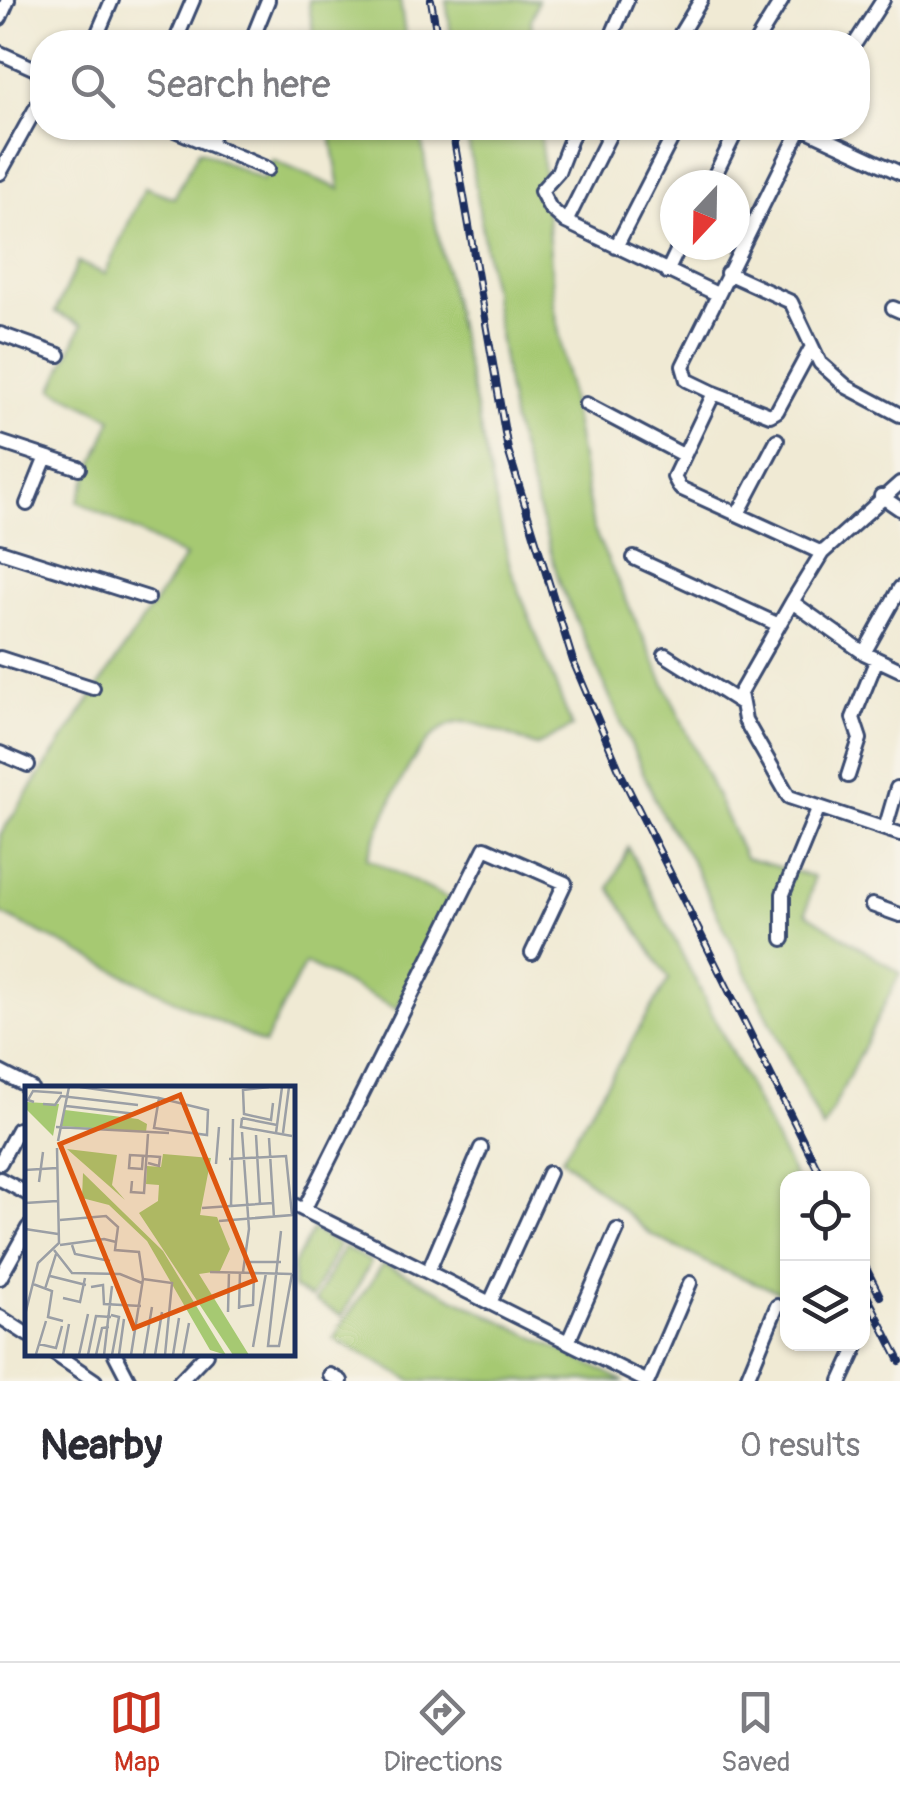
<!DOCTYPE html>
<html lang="en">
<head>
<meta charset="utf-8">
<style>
	:root { --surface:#fff; --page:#f2f2f3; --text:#2b2b33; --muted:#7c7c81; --line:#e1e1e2; --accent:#c8321e }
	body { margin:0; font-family:Pangolin,sans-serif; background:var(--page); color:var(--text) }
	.controls { position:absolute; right:30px; bottom:30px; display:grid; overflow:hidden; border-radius:20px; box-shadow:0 2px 8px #0004 }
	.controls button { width:90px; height:90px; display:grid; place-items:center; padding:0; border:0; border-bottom:2px solid var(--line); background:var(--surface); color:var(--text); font:50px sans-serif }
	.compass { position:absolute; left:660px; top:170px; width:90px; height:90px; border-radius:50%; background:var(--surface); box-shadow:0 2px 8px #0004; rotate:202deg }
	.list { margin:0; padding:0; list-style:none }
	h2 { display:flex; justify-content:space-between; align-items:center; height:130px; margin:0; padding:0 40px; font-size:42px }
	h2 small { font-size:32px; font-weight:400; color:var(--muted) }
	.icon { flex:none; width:55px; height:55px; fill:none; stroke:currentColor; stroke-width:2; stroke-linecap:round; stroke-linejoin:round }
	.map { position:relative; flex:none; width:900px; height:1381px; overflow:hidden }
	.search { position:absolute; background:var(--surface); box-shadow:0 2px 8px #0004; left:30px; right:30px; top:30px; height:110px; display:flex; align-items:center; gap:25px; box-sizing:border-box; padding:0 35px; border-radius:40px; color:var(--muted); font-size:38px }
	.sheet { height:280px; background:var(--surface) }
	nav { display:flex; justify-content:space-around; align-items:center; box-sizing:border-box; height:140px; border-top:2px solid var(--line); background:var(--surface); font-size:28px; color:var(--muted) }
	nav a { display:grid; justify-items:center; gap:5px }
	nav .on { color:var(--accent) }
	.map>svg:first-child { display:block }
</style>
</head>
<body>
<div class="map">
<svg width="900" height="1381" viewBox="0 0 900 1381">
	<rect width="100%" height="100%" fill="#f7f3e8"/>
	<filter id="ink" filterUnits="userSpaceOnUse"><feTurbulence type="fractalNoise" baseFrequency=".01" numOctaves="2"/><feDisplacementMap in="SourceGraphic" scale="20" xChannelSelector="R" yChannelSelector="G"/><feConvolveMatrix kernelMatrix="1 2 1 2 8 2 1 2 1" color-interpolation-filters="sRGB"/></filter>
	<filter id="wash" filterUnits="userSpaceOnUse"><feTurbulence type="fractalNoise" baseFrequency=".0048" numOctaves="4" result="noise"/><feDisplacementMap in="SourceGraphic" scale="40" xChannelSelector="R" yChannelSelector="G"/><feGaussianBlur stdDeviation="2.25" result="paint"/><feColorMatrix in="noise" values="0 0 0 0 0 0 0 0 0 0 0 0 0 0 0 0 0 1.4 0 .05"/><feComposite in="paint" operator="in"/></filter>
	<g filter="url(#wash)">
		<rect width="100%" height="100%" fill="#f0ead4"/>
		<path fill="#a6c972" stroke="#607c68" stroke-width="2.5" d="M 308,0 L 400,0 L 406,42 L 315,42 Z
			M 446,0 L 538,0 L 531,20 L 533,42 L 452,42 Z
			M 330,128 L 420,128 L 431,202 L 510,567 L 572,727 L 536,746 C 519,740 478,721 462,722 C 415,724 383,822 367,858 L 451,900 L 397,1009 L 305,963 L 264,1044 L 0,913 L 0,835 L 185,557 L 78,501 L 112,418 L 53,389 L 82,325 L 55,312 L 78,262 L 105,274 L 145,187 L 174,198 L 199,150 L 263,180 L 272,160 L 340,189 Z
			M 466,128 L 540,128 L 554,304 L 593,528 L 745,858 L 814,877 L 806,913 L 900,973 L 823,1129 L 690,858 L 661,813 L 560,584 L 513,423 Z
			M 628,847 L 795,1178 L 788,1178 L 787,1295 L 720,1269 L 650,1234 L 562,1158 L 669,979 L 610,888 Z
			M 312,1230 L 339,1245 L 311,1298 L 293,1288 L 293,1265 Z
			M 344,1247 L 371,1262 L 342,1316 L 315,1301 Z
			M 383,1264 L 403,1273 L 624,1381 L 412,1381 L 333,1338 Z"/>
	</g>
	<g filter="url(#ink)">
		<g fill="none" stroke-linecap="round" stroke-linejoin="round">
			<defs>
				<path id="minor" d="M 0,18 L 8,0
					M 681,33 L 701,0
					M 94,42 L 112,0
					M 175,42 L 193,0
					M 251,42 L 268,0
					M 609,42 L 627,0
					M 756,42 L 782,0
					M 856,42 L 883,0
					M 0,53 L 42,72
					M 170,128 L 268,169
					M 575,128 L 558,172 L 541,191 L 550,208 L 566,222 L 717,294
					M 801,128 L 683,366 L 687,380 L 714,393 L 674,477 L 680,488 L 822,553 L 792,602 L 864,653 L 900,670
					M 803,128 L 900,173
					M 209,144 L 216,128
					M 0,173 L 42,97
					M 710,185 L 735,134
					M 566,222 L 613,128
					M 616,247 L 677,128
					M 667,272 L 680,245
					M 727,273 L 791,302 L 820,363 L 847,387 L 900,415
					M 893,308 L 900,311
					M 0,334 L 59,355
					M 714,393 L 770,415 L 777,411 L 810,350
					M 586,404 L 683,455
					M 0,442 L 79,468
					M 881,496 L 900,509
					M 27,504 L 46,457
					M 738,514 L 777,440
					M 0,551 L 148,598
					M 822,553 L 900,483
					M 634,558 L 779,625
					M 792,602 L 740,693 L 745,720 L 789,797 L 900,834
					M 864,653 L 900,588
					M 665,655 L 741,703
					M 0,658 L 93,688
					M 0,753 L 28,765
					M 848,776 L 860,739 L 853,718 L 877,659
					M 885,829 L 897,788
					M 872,905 L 900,915
					M 783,939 L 783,894 L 818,809
					M 0,1072 L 31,1088
					M 0,1163 L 18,1129
					M 0,1179 L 28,1194
					M 292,1204 L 646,1381
					M 304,1210 L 485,848 L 565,883 L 532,953
					M 428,1272 L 481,1148
					M 0,1278 L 28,1228
					M 490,1303 L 549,1173
					M 0,1317 L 28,1335
					M 568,1342 L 617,1230
					M 55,1354 L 95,1381
					M 115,1354 L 129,1381
					M 330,1375 L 341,1381
					M 180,1381 L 206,1354
					M 648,1381 L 690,1283
					M 746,1381 L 777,1306
					M 841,1381 L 858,1344"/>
			</defs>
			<use href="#minor" stroke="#3b4b70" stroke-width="18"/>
			<use href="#minor" stroke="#fff" stroke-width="12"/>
			<defs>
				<path id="rail" d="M 431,0 L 438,42
					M 452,128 L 508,450 L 573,661 L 621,774 L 822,1178
					M 862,1260 L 880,1296
					M 862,1286 L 900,1361"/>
			</defs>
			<use href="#rail" stroke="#1b2f5e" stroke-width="8"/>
			<use href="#rail" stroke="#f7f3e8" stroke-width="4" stroke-dasharray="11" stroke-linecap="butt"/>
		</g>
	</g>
	<g transform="translate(25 1086)">
		<rect width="270" height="270" fill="#f0ead4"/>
		<path d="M 2,16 L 34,18 L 28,50 L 0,22 ZM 40,24 L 113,33 L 122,38 L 121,46 L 36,40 ZM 42,63 L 92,69 L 87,99 L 100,114 ZM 138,68 L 186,72 L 175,129 L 192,131 L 205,163 L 195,185 L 174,188 L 224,269 L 208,269 L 114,127 L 133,115 L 134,99 L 121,98 L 122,80 L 136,81 ZM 58,87 L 138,165 L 201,269 L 185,264 L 122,155 L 84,119 L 57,112 Z" fill="#a6c972"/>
		<path fill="none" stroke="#9b9fa5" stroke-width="2.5" d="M 55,1 L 134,12M 244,1 L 218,4 L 219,28 L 246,34 L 248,17M 134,12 L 183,24 L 182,49 L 129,42 ZM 9,16 L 3,14 L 8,5 L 37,7M 18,18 L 30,19 L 36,10 L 113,19M 41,20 L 111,28M 217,32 L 216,41 L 267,50M 217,32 L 252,39M 31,41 L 144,47M 217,46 L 224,143 L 218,186M 251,47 L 257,1M 258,47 L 264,1M 231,49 L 235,118M 244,52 L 249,132M 33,55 L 44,1M 118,69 L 117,83 L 104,82 L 105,69 L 122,70M 122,70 L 135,71 L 134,80 L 123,77M 191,78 L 194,41M 0,84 L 32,82M 107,95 L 106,106 L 119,107 L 123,48M 14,96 L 18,66M 0,117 L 32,115M 206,120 L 208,33M 177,122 L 248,117M 35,134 L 81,130 L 93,141 L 91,156M 194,135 L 267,129 L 261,70 L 204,73M 0,143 L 33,148M 256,145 L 243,260 L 254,260 L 267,188M 35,159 L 79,153 L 91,156 L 90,164 L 114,166 L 118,193 L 106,269M 47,159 L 50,168 L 85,175M 29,164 L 47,187 L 95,188 L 117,197M 224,176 L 256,176M 185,186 L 267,188M 269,188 L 270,137M 25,190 L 61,199M 118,193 L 147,197 L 140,269M 8,198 L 27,205 L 23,231 L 38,235M 66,201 L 78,199 L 79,218 L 116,220M 20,203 L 31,168M 38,212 L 55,216 L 60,192M 214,221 L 228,219 L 229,187M 214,223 L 215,186M 203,226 L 204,186M 0,229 L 13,177 L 34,157 L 32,62M 86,229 L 94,231 L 87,269M 14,258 L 31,262 L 37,240M 228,261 L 241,187M 11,268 L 21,235M 38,269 L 44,238M 54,269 L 63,228M 63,269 L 71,230 L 86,231M 71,269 L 77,242 L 84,241M 79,269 L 87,200M 94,269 L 99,233M 119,269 L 127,221M 130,269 L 137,226M 148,269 L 154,232M 158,269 L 164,237"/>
		<path fill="#de5710" fill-opacity="0.15" stroke="#de5710" stroke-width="5" d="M 155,9 L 230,194 L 109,242 L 35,58 Z"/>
		<rect width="270" height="270" fill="none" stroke="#1b2f5e" stroke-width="5"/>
	</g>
</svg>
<div class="controls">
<button><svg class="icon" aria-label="locate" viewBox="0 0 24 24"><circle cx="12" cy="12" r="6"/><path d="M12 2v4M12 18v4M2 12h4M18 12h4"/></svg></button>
<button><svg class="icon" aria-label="layers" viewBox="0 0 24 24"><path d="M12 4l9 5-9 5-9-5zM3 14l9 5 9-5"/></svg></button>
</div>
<svg class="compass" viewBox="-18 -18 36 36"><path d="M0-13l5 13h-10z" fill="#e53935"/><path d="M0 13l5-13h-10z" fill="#7c7c81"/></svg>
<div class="search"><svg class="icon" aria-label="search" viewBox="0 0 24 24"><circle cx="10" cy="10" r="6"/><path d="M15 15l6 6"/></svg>Search here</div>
</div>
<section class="sheet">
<h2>Nearby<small>0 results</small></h2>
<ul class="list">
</ul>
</section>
<nav>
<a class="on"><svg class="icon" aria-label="map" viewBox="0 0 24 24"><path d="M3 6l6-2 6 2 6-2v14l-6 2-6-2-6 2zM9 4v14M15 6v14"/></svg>Map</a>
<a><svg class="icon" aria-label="directions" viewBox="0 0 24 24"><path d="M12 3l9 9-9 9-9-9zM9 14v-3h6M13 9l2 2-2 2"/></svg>Directions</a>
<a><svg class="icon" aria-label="saved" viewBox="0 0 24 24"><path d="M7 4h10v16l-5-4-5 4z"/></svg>Saved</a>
</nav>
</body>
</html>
